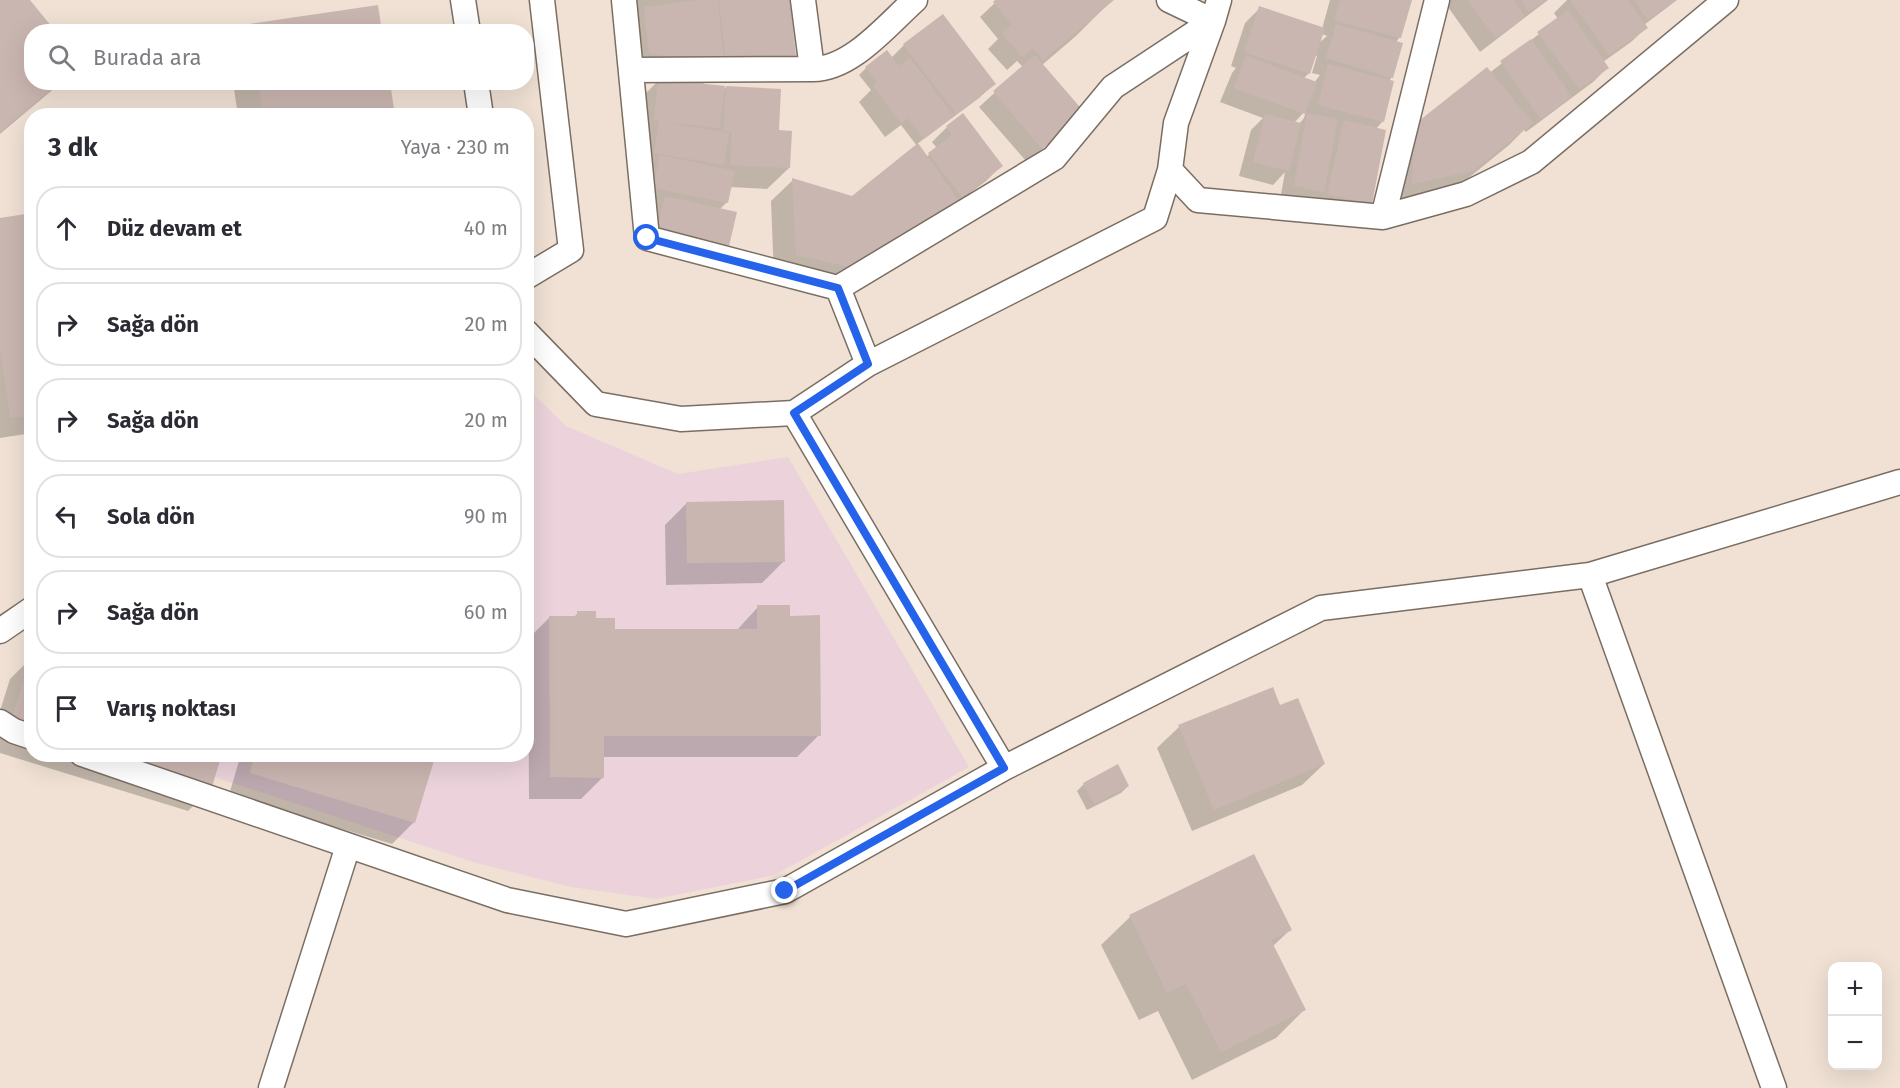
<!DOCTYPE html>
<html lang="tr">
<head>
<meta charset="utf-8">
<style>
	:root { --surface:#fff; --page:#f2f2f3; --text:#2b2b33; --muted:#7c7c81; --line:#e1e1e2 }
	body { margin:0; font-family:"Fira Sans",sans-serif; background:var(--page); color:var(--text) }
	.controls { position:absolute; right:18px; bottom:18px; display:grid; overflow:hidden; border-radius:12px; box-shadow:0 6px 24px #0002 }
	.controls button { width:54px; height:54px; display:grid; place-items:center; padding:0; border:0; border-bottom:2px solid var(--line); background:var(--surface); color:var(--text); font:30px sans-serif }
	.stop { position:absolute; width:18px; height:18px; margin:-14px; border:4px solid #2563eb; border-radius:50%; background:#fff }
	.stop.end { background:#2563eb; border-color:#fff; box-shadow:0 2px 6px #0008 }
	.list { margin:0; padding:0; list-style:none }
	h2 { display:flex; justify-content:space-between; align-items:center; height:78px; margin:0; padding:0 24px; font-size:26px }
	h2 small { font-size:20px; font-weight:400; color:var(--muted) }
	.list li { display:grid; grid-template-columns:39px 1fr auto; gap:18px; align-items:center; box-sizing:border-box; height:84px; margin:0 12px 12px; padding:0 12px; border:2px solid var(--line); border-radius:24px }
	.list b { display:block; font-size:22px; white-space:nowrap }
	.list em { font-size:20px; font-style:normal; color:var(--muted) }
	.icon { flex:none; width:33px; height:33px; fill:none; stroke:currentColor; stroke-width:2; stroke-linecap:round; stroke-linejoin:round }
	.map { position:relative; flex:none; width:1900px; height:1088px; overflow:hidden }
	.search { position:absolute; background:var(--surface); box-shadow:0 6px 24px #0002; left:24px; top:24px; width:510px; height:66px; display:flex; align-items:center; gap:15px; box-sizing:border-box; padding:0 21px; border-radius:24px; color:var(--muted); font-size:22px }
	.panel { position:absolute; background:var(--surface); box-shadow:0 6px 24px #0002; left:24px; top:108px; width:510px; height:654px; border-radius:24px }
	.map>svg:first-child { display:block }
</style>
</head>
<body>
<div class="map">
<svg width="1900" height="1088" viewBox="0 0 1900 1088">
	<rect width="100%" height="100%" fill="#f0e1d4"/>
	<path fill="#ecd3db" d="M 527,388 L 566,426 L 678,474 L 788,457 L 969,767 L 775,875 L 656,899 L 571,887 L 476,863 L 147,755 L 526,754 Z"/>
	<path fill="#0003" fill-rule="evenodd" d="M 0,0 L 28,0 L 32,32 L 32,82 L 62,82 L 0,134 Z
		M 627,0 L 789,0 L 794,55 L 779,70 L 711,76 L 702,85 L 723,91 L 726,87 L 777,132 L 789,168 L 767,189 L 730,187 L 726,203 L 719,210 L 728,245 L 713,260 L 644,245 L 651,212 L 657,206 L 639,202 L 644,95 L 659,80 L 628,75 L 623,31 L 638,16 L 629,17 Z
		M 998,0 L 1112,0 L 1076,36 L 1042,65 L 1068,127 L 1027,162 L 979,107 L 1023,67 L 1017,61 L 1007,70 L 988,49 L 998,39 L 980,17 Z
		M 1330,0 L 1410,0 L 1400,37 L 1395,43 L 1392,77 L 1389,81 L 1393,82 L 1382,122 L 1376,129 L 1371,203 L 1356,218 L 1314,209 L 1316,197 L 1308,205 L 1280,200 L 1285,172 L 1273,185 L 1239,176 L 1251,130 L 1263,118 L 1220,102 L 1232,73 L 1236,68 L 1231,66 L 1245,23 L 1260,8 L 1322,29 ZM 1322,34 L 1327,36 L 1318,44 ZM 1315,55 L 1317,56 L 1312,73 L 1320,75 L 1314,83 L 1303,79 L 1309,73 ZM 1306,110 L 1304,118 L 1299,124 L 1294,123 Z
		M 1443,0 L 1548,0 L 1480,52 Z
		M 1567,0 L 1677,0 L 1644,25 L 1646,28 L 1631,42 L 1603,62 L 1607,68 L 1593,82 L 1526,132 L 1524,130 L 1509,145 L 1450,193 L 1391,205 L 1394,148 L 1558,19 L 1554,13 Z
		M 904,45 L 994,84 L 979,98 L 917,144 L 926,157 L 937,148 L 932,142 L 947,127 L 1001,166 L 986,181 L 950,208 L 843,284 L 774,277 L 771,201 L 793,180 L 853,198 L 917,146 L 901,125 L 885,137 L 859,102 L 871,90 L 859,75 L 866,68 L 891,58 Z
		M 233,82 L 388,82 L 393,116 L 238,116 Z
		M 32,215 L 32,433 L 0,438 L 0,219 Z
		M 687,503 L 784,561 L 762,583 L 666,585 L 665,525 Z
		M 758,607 L 789,617 L 819,735 L 797,757 L 603,757 L 603,777 L 581,799 L 529,799 L 528,639 L 550,617 L 573,618 L 578,613 L 613,631 L 736,631 Z
		M 32,657 L 32,754 L 221,754 L 210,789 L 188,811 L 0,753 L 0,711 L 10,679 Z
		M 1280,707 L 1324,764 L 1302,785 L 1192,831 L 1157,748 L 1179,727 Z
		M 241,754 L 434,754 L 414,822 L 392,844 L 229,795 Z
		M 1084,784 L 1128,786 L 1121,793 L 1087,810 L 1077,791 Z
		M 1253,856 L 1290,930 L 1272,947 L 1304,1010 L 1276,1038 L 1192,1080 L 1158,1011 L 1139,1020 L 1101,945 L 1130,917 Z"/>
	<path fill="#cab6b1" d="M 0,0 L 30,0 L 56,32 L 32,32 L 32,82 L 60,82 L 0,132 Z
		M 699,0 L 718,0 L 724,65 L 649,53 L 644,7 Z
		M 719,0 L 790,0 L 796,56 L 726,62 Z
		M 995,0 L 1114,0 L 1043,60 L 1033,48 L 1022,57 L 1002,33 L 1012,24 L 993,2 Z
		M 1340,0 L 1412,0 L 1401,38 L 1334,20 Z
		M 1468,0 L 1514,0 L 1525,17 L 1495,38 Z
		M 1521,0 L 1546,0 L 1529,12 Z
		M 1570,0 L 1628,0 L 1648,28 L 1609,55 Z
		M 1634,0 L 1676,0 L 1648,20 Z
		M 378,5 L 382,32 L 250,32 L 249,24 Z
		M 1259,6 L 1325,28 L 1310,74 L 1244,52 Z
		M 1568,10 L 1609,68 L 1579,89 L 1537,32 Z
		M 943,14 L 996,84 L 956,114 L 903,44 Z
		M 1336,24 L 1403,43 L 1393,78 L 1326,58 Z
		M 1531,39 L 1572,97 L 1541,119 L 1500,61 Z
		M 887,50 L 899,66 L 910,58 L 954,116 L 924,139 L 908,118 L 901,123 L 873,86 L 877,82 L 865,67 Z
		M 1035,55 L 1085,113 L 1042,149 L 993,91 Z
		M 1246,56 L 1317,82 L 1305,114 L 1234,88 Z
		M 1328,64 L 1394,81 L 1384,122 L 1318,105 Z
		M 1487,67 L 1533,123 L 1473,171 L 1412,184 L 1415,124 Z
		M 658,79 L 725,86 L 720,128 L 662,122 L 729,133 L 724,165 L 654,153 L 659,121 L 654,120 Z
		M 258,82 L 390,82 L 395,116 L 263,116 Z
		M 726,86 L 781,89 L 779,130 L 792,131 L 790,168 L 730,165 L 732,132 L 723,131 Z
		M 963,113 L 1003,166 L 962,197 L 928,153 L 952,135 L 946,126 Z
		M 1307,113 L 1338,119 L 1324,192 L 1294,186 Z
		M 1265,114 L 1301,123 L 1289,171 L 1253,162 Z
		M 1344,120 L 1386,130 L 1372,204 L 1327,194 Z
		M 918,143 L 959,201 L 917,227 L 860,269 L 796,255 L 792,178 L 852,196 Z
		M 660,155 L 735,171 L 728,203 L 653,188 Z
		M 665,196 L 737,212 L 729,246 L 657,231 Z
		M 32,213 L 32,415 L 10,418 L 0,346 L 0,218 Z
		M 784,500 L 785,562 L 687,563 L 686,502 Z
		M 757,605 L 790,605 L 790,616 L 820,615 L 821,736 L 604,736 L 604,778 L 550,777 L 549,616 L 577,616 L 577,611 L 596,611 L 596,618 L 615,618 L 615,629 L 757,629 Z
		M 31,656 L 32,656 L 32,735 L 9,728 Z
		M 1273,687 L 1280,705 L 1298,698 L 1325,764 L 1214,810 L 1178,725 Z
		M 97,754 L 222,754 L 211,790 Z
		M 255,754 L 436,754 L 415,823 L 250,773 Z
		M 1118,764 L 1129,786 L 1094,804 L 1083,783 Z
		M 1254,854 L 1292,930 L 1271,940 L 1306,1010 L 1221,1052 L 1186,984 L 1167,993 L 1129,915 Z"/>
	<g fill="none" stroke-linecap="round" stroke-linejoin="round">
		<defs>
			<path id="street" d="M 463,0 L 468,32
				M 624,0 L 647,238 L 838,288 L 1054,158 L 1113,87 L 1213,21
				M 1169,0 L 1213,21
				M 1219,0 L 1213,21 L 1176,123 L 1170,170 L 1198,200 L 1383,217 L 1466,194 L 1531,162 L 1726,0
				M 812,69 C 851,70 888,24 915,0
				M 631,70 L 812,69 L 803,0
				M 476,82 L 481,116
				M 1383,217 L 1437,0
				M 526,277 L 571,250 L 542,0
				M 838,288 L 868,364
				M 526,332 L 596,404 L 681,419 L 794,413 L 1004,768 L 1321,608 L 1590,575
				M 794,413 L 868,364 L 1155,218 L 1170,170
				M 0,631 L 32,609
				M 0,722 L 14,731 L 32,737
				M 82,754 L 507,900 L 626,924 L 785,891 L 1004,768
				M 271,1088 L 348,846
				M 1774,1088 L 1590,575 L 1900,482"/>
		</defs>
		<use href="#street" stroke="#7a6e62" stroke-width="27"/>
		<use href="#street" stroke="#fff" stroke-width="24"/>
	</g>
	<g fill="none" stroke-linecap="round" stroke-linejoin="round">
		<path stroke="#2563eb" stroke-width="8" d="M 647,238 L 838,288 L 868,364 L 794,413 L 1004,768 L 785,891"/>
	</g>
</svg>
<div class="controls">
<button>+</button>
<button>−</button>
</div>
<div class="stop" style="left:647px;top:238px"></div>
<div class="stop end" style="left:785px;top:891px"></div>
<div class="search"><svg class="icon" aria-label="search" viewBox="0 0 24 24"><circle cx="10" cy="10" r="6"/><path d="M15 15l6 6"/></svg>Burada ara</div>
<section class="panel">
<h2>3 dk<small>Yaya · 230 m</small></h2>
<ul class="list">
<li><svg class="icon" aria-label="ahead" viewBox="0 0 24 24"><path d="M12 20V5M6 11l6-6 6 6"/></svg><div><b>Düz devam et</b></div><em>40 m</em></li>
<li><svg class="icon" aria-label="right" viewBox="0 0 24 24"><path d="M7 20v-9h11M14 6l5 5-5 5"/></svg><div><b>Sağa dön</b></div><em>20 m</em></li>
<li><svg class="icon" aria-label="right" viewBox="0 0 24 24"><path d="M7 20v-9h11M14 6l5 5-5 5"/></svg><div><b>Sağa dön</b></div><em>20 m</em></li>
<li><svg class="icon" aria-label="left" viewBox="0 0 24 24"><path d="M17 20v-9H6M10 6l-5 5 5 5"/></svg><div><b>Sola dön</b></div><em>90 m</em></li>
<li><svg class="icon" aria-label="right" viewBox="0 0 24 24"><path d="M7 20v-9h11M14 6l5 5-5 5"/></svg><div><b>Sağa dön</b></div><em>60 m</em></li>
<li><svg class="icon" aria-label="arrive" viewBox="0 0 24 24"><path d="M6 21V4h12l-3 4 3 4H6"/></svg><div><b>Varış noktası</b></div></li>
</ul>
</section>
</div>
</body>
</html>
